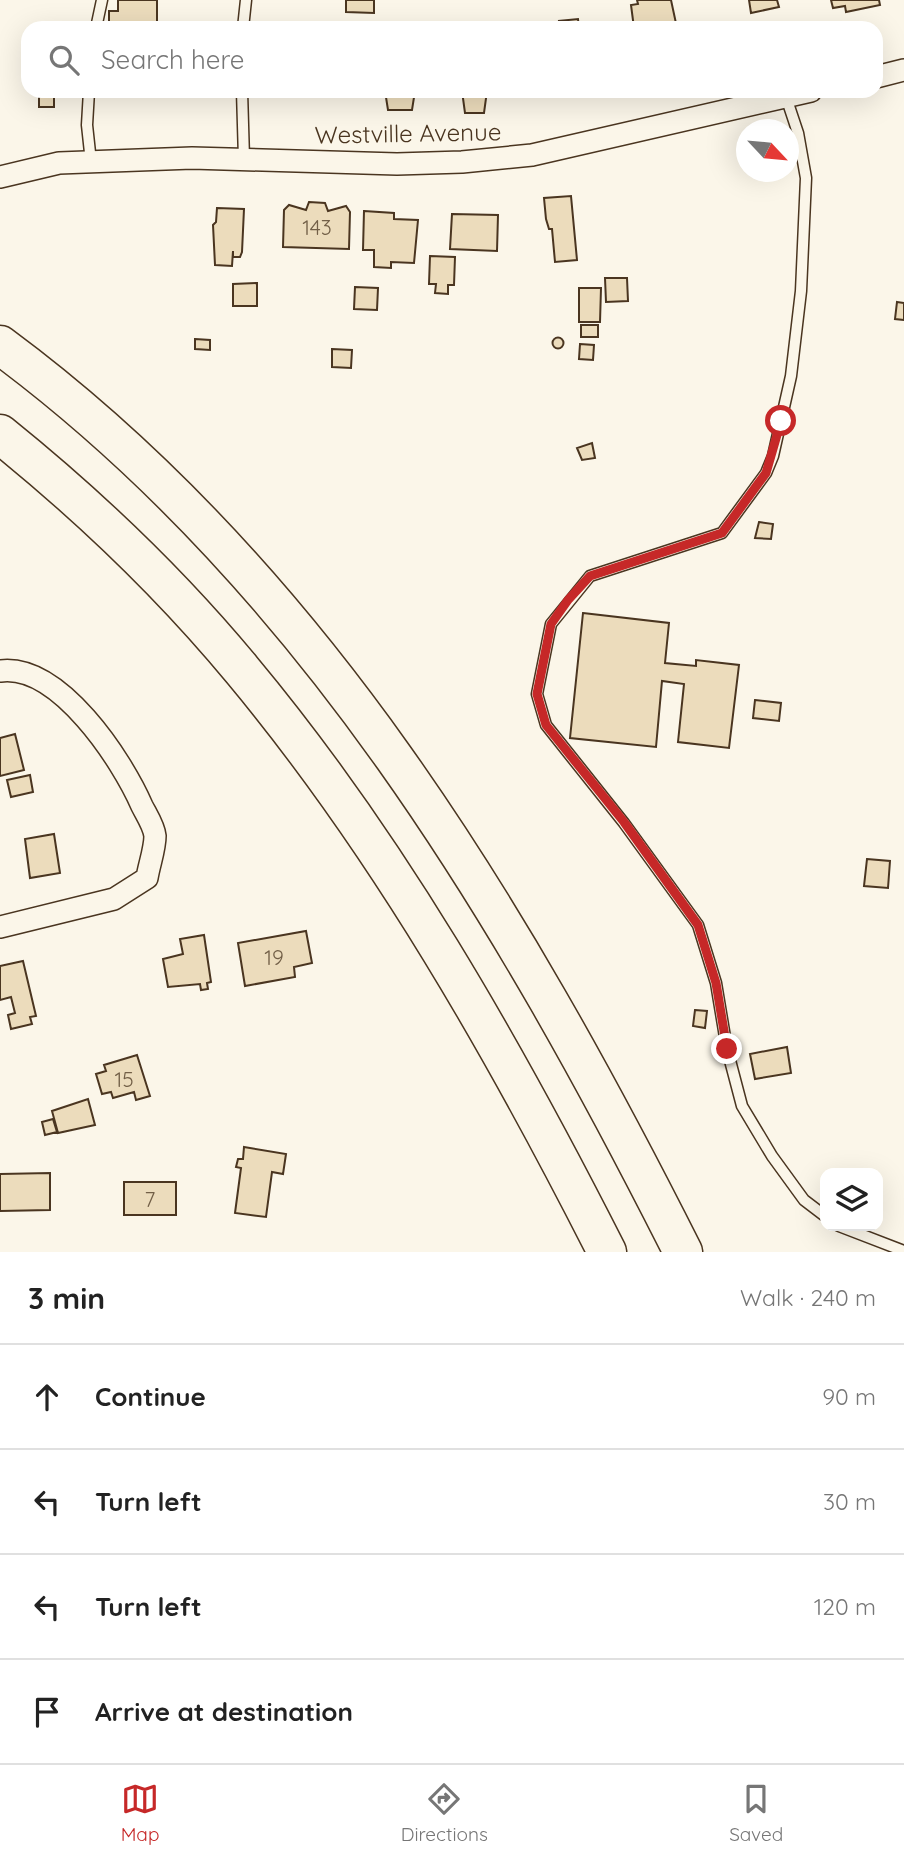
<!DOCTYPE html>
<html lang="en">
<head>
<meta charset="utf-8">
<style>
	:root { --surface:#fff; --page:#f2f2f2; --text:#222; --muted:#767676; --line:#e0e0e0; --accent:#c62828 }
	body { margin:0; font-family:Quicksand,sans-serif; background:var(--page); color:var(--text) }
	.controls { position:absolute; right:21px; bottom:21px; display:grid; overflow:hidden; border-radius:14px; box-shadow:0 7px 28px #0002 }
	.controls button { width:63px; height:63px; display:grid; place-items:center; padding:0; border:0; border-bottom:2px solid var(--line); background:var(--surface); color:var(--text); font:35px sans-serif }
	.compass { position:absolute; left:736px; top:119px; width:63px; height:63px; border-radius:50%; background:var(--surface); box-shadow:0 7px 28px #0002; rotate:116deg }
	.stop { position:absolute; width:21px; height:21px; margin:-16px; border:5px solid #c62828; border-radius:50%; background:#fff }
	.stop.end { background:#c62828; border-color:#fff; box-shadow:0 2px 7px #0008 }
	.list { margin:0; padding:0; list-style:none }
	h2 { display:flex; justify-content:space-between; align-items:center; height:91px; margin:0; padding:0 28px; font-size:30px }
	h2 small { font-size:23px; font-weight:400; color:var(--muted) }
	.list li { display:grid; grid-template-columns:46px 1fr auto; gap:21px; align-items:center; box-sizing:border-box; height:105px; padding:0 28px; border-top:2px solid var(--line) }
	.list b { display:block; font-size:26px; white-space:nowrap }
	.list em { font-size:23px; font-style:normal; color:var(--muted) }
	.icon { flex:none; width:38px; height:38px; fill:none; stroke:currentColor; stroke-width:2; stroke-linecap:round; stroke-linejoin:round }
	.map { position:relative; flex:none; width:904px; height:1252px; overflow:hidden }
	.search { position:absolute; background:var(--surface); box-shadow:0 7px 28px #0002; left:21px; right:21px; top:21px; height:77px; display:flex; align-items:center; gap:18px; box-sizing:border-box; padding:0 24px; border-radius:21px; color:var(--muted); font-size:26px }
	.sheet { height:511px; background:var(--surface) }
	nav { display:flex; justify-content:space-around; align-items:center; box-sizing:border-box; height:98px; border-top:2px solid var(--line); background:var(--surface); font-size:19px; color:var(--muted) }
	nav a { display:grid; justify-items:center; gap:4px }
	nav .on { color:var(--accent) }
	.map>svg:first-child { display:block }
</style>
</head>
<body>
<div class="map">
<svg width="904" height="1252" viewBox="0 0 904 1252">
	<rect width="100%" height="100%" fill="#fbf6e9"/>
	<path fill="#ecdcbc" stroke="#4a3520" stroke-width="2" d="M 118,0 L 157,0 L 157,28 L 109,28 L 109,11 L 118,11 Z
		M 346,0 L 374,0 L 374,13 L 346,12 Z
		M 637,0 L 671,0 L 677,28 L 634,28 L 631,5 L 638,4 Z
		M 749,0 L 777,0 L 779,7 L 751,13 Z
		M 831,0 L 879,0 L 880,5 L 846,12 L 845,6 L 833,8 Z
		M 578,19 L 579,28 L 560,28 L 559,21 Z
		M 39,91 L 54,91 L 54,107 L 39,107 Z
		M 385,91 L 415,91 L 412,110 L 388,110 Z
		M 462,91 L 487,91 L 484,113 L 465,113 Z
		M 571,196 L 577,260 L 555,262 L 552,229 L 549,229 L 546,219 L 544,198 Z
		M 309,202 L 325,203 L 328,211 L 346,206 L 350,212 L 349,249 L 283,247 L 284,210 L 289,205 L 306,210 Z
		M 217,208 L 244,209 L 242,252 L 240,257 L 233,257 L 233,251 L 232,266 L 215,265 L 213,225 L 216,222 Z
		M 364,211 L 394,213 L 394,219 L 418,220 L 414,263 L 391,262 L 391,268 L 374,267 L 374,250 L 363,250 Z
		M 452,214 L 498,215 L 497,251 L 450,249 Z
		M 430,256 L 455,257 L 454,285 L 448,285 L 448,294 L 435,293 L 436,284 L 429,284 Z
		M 605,278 L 627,278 L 628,301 L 606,302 Z
		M 257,283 L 257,306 L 233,306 L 233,284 Z
		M 355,287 L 378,288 L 377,310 L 354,309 Z
		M 579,288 L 601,288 L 600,322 L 579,322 Z
		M 897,302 L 904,303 L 904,320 L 895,319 Z
		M 581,325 L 598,325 L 598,337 L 581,337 Z
		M552.5 343a5.5 5.5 0 1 1 11 0a5.5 5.5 0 1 1-11 0Z
		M 195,339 L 210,340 L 210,350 L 195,349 Z
		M 580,344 L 594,345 L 593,360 L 579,359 Z
		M 332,349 L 352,350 L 351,368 L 332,367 Z
		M 592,443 L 595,458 L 582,460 L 577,448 Z
		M 759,522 L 773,524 L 771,539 L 755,538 Z
		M 583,613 L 669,623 L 665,663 L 696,666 L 696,660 L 739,665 L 729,748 L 678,742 L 684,684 L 662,681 L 656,747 L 570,738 Z
		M 755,700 L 781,703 L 779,721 L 753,718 Z
		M 15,734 L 24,770 L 0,776 L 0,738 Z
		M 30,775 L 33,792 L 11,797 L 7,780 Z
		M 54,834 L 60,873 L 30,878 L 25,839 Z
		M 867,859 L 890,861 L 888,888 L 864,886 Z
		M 306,931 L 312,963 L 294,967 L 295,977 L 245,986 L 238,943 Z
		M 204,935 L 211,982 L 207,983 L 208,989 L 201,990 L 200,984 L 168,987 L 163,959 L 183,954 L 180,939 Z
		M 23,961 L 36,1016 L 30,1017 L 32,1024 L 11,1029 L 8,1015 L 15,1013 L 11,997 L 0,1000 L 0,966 Z
		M 695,1010 L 707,1011 L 705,1028 L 693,1026 Z
		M 787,1047 L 791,1073 L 755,1079 L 750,1054 Z
		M 137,1055 L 150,1096 L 136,1100 L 134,1092 L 113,1098 L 111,1092 L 102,1094 L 96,1074 L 106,1071 L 104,1065 Z
		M 88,1099 L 95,1125 L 58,1133 L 52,1111 Z
		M 53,1119 L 57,1132 L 45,1135 L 42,1122 Z
		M 244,1147 L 286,1154 L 283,1174 L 272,1172 L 266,1217 L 235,1213 L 241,1168 L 236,1167 L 238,1159 L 243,1159 Z
		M 50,1173 L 50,1210 L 0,1211 L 0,1174 Z
		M 124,1182 L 176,1182 L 176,1215 L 124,1215 Z"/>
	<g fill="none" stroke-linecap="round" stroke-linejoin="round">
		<defs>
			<path id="lane" d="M 96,28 L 102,0
				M 243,28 L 246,0
				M 89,91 L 87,125 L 91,162
				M 242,91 L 244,159
				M 786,97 L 798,133 L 806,178 L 801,291 L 791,376 L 773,456 L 766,473 L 722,533 L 590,576 L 551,624 L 537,694 L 546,725 L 624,823 L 698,925 L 716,983 L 727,1049 L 742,1106 L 772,1156 L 804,1200 L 825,1216
				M 839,1226 L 904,1251"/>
			<path id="street" d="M 876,77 L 904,70
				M 0,177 L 59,163 L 192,158 L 397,164 L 462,162 L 532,155 L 811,91
				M 0,671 C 59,663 122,760 142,806 C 146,814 154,826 155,836 C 155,849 149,865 147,878 L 114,899 L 0,927"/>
			<path id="highway" d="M 0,345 C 311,575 512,913 683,1252
				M 0,434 C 88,505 170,583 242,670 C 388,845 504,1049 607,1252"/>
		</defs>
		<use href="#lane" stroke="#4a3520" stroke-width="13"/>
		<use href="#street" stroke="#4a3520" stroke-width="24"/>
		<use href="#highway" stroke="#4a3520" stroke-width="41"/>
		<use href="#lane" stroke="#fbf6e9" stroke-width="10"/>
		<use href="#street" stroke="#fbf6e9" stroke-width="21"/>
		<use href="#highway" stroke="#fbf6e9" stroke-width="38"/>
	</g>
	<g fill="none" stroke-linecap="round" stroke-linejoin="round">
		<path stroke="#c62828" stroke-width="9" d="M 727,1049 L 716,983 L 698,925 L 624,822 L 546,725 L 537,694 L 551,624 L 568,600 L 590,576 L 722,533 L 766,473 L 781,421"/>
	</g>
	<g text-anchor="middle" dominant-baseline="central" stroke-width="5" stroke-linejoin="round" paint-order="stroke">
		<g font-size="21" fill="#725f47">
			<text x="317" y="227">143</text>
			<text x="274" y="957">19</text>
			<text x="124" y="1079">15</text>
			<text x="150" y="1199">7</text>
		</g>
		<g font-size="24" fill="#4a3520" stroke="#fbf6e9">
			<text transform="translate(408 133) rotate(-1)">Westville Avenue</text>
		</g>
	</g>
</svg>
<div class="controls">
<button><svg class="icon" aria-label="layers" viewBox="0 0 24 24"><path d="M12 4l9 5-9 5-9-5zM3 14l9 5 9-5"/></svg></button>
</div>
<svg class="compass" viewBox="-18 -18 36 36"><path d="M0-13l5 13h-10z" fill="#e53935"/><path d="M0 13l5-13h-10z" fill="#767676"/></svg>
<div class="stop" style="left:781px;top:421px"></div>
<div class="stop end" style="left:727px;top:1049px"></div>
<div class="search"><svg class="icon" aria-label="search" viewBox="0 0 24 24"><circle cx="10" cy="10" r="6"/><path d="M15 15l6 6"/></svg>Search here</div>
</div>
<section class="sheet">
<h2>3 min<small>Walk · 240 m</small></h2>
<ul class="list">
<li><svg class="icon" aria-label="ahead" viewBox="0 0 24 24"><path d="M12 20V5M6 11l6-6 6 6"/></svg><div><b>Continue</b></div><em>90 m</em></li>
<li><svg class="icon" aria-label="left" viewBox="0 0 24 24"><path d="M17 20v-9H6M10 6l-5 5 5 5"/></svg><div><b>Turn left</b></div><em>30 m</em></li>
<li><svg class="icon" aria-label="left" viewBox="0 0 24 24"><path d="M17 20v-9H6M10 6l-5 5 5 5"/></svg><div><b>Turn left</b></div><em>120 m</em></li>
<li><svg class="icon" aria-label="arrive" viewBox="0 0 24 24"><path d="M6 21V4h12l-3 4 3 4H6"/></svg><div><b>Arrive at destination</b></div></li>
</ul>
</section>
<nav>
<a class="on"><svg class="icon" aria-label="map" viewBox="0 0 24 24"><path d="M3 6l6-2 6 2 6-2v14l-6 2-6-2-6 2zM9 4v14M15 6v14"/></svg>Map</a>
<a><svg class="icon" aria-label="directions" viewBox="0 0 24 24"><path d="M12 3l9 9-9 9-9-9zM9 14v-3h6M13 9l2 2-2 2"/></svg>Directions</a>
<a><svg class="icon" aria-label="saved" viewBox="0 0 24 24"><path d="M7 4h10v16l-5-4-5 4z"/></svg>Saved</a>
</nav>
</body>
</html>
